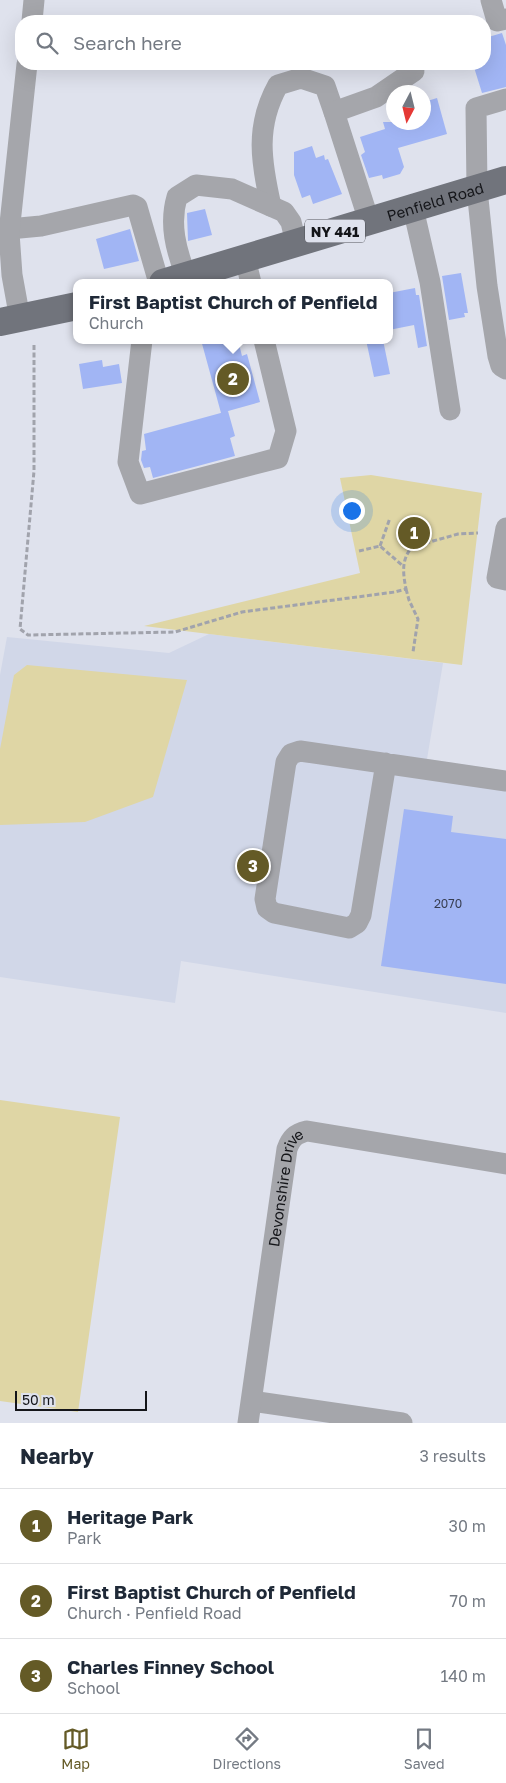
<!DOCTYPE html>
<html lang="en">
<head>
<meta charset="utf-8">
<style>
	:root { --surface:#fff; --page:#f6f6f7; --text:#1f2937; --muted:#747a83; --line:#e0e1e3; --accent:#645a26 }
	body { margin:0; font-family:"Golos Text",sans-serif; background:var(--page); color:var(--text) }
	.compass { position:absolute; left:386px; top:85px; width:45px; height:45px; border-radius:50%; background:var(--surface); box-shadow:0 5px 20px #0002; rotate:187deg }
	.scale { position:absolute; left:15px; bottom:12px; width:132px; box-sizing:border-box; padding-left:5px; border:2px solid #141519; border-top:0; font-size:14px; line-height:18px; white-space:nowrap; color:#141519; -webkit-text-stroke:4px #dfe2ed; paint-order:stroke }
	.you { position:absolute; left:351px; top:510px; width:18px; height:18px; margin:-12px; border:4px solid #fff; border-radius:50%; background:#1a73e8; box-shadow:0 0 0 8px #1a73e833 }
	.badge { display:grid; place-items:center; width:32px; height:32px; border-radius:50%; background:var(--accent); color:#fff; font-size:16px; font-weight:700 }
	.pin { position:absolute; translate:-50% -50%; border:2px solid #fff; box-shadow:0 1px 5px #0006 }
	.popup { position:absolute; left:73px; top:279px; width:320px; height:65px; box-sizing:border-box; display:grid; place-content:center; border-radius:10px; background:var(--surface); filter:drop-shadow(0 1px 4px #0005); font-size:16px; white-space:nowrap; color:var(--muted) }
	.popup b { font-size:19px; color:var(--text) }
	.popup::after { content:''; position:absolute; left:50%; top:100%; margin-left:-10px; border:10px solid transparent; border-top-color:var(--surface) }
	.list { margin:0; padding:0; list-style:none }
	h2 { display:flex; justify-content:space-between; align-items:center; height:65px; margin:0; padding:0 20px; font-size:21px }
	h2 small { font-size:16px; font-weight:400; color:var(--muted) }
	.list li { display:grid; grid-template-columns:32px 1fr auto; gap:15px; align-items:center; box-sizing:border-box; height:75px; padding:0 20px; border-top:1px solid var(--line) }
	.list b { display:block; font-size:19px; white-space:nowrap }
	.list p { margin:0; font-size:16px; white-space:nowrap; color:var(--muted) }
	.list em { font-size:16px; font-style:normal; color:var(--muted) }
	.icon { flex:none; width:28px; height:28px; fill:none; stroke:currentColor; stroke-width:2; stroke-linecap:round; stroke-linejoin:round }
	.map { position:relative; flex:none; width:506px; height:1423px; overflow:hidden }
	.search { position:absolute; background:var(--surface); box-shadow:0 5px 20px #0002; left:15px; right:15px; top:15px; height:55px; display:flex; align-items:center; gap:12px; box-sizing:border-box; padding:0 18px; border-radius:20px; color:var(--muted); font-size:19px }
	.sheet { height:290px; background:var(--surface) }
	nav { display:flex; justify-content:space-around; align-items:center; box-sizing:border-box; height:70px; border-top:1px solid var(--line); background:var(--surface); font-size:14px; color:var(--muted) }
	nav a { display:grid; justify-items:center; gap:2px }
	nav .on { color:var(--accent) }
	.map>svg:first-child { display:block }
</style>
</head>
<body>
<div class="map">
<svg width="506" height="1423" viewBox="0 0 506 1423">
	<rect width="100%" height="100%" fill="#dfe2ed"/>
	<path fill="#d1d7e8" d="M 209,634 L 443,663 L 427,759 L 506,771 L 506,1013 L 181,961 L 175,1003 L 0,977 L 0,675 L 7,637 L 169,653 Z"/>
	<path fill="#dfd6a5" d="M 371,475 L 482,493 L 462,665 L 144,626 L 360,573 L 340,478 Z
		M 27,665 L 187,680 L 153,797 L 85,822 L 0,825 L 0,749 L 14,675 Z
		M 0,1100 L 120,1117 L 78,1412 L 0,1401 Z"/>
	<path fill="#a1b5f4" d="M 502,33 L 506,45 L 506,87 L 482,93 L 473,64 L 485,64 L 485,38 Z
		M 437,98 L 447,134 L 398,148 L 404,167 L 400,174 L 383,179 L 382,175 L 369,178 L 361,155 L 365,152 L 360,137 L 385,129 L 383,122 L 424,122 L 424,102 Z
		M 312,146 L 316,158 L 324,155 L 325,160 L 328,159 L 342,194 L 313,204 L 310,195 L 302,198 L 294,175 L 294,152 Z
		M 205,209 L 212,235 L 188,241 L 187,213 Z
		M 130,229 L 139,261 L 104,269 L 96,239 Z
		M 461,273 L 468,313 L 464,313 L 465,317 L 449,320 L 442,276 Z
		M 415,288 L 416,295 L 419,295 L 427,346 L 418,348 L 414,325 L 389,330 L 389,293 Z
		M 201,340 L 238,340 L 242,356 L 247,354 L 260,402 L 221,413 Z
		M 366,340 L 383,340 L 390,374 L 374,377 Z
		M 102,360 L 103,367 L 119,364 L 122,383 L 83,389 L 79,364 Z
		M 228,411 L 235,436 L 230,438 L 235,456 L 153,478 L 150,467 L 144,468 L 141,460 L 142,451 L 146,450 L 144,434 Z
		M 404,809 L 453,816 L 451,832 L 506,839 L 506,984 L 381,966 Z"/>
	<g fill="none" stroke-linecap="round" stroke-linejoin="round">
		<path stroke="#a1a3ac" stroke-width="3" stroke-dasharray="5 2.5" stroke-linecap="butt" d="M 34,345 L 34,471 L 20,629 L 28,635 L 175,632 L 242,612 L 395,592 L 406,589 C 403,573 401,560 412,547 L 458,534 L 478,533
			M 380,546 L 390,518
			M 359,551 L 380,546 L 403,566
			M 406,589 L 409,600 L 418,619 L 413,652"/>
		<g stroke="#a5a6ab" stroke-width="21">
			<path d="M 491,0 L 497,21 L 506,19"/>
			<path d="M 32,21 L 34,0"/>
			<path d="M 506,99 L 476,108 L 477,189 L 487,286 L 498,356 L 501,366 L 506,369"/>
			<path d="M 271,206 C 261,162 255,126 278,85 L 301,78 L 325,86 L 334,112"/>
			<path d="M 413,208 L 430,282 L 450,410"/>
			<path d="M 369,221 L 334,112 L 376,97 L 414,71"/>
			<path d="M 9,229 L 41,226 L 133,205 L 137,207 L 159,283"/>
			<path d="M 245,258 L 251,283"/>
			<path d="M 186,276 C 176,250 169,224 177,197 L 196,185 L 232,189 L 284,212 L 291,222 L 296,243"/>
			<path d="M 20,319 L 12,275 L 9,233 L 27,64"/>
			<path d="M 142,340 L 128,462 L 140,494 L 278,458 L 286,431 L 264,340"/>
			<path d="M 506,528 L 497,578 L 506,580"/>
			<path d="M 386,763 L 361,915 L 357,923 L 349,928 L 274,913 L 267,908 L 265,899 L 286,762 L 291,754 L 300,751 L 506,781"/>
			<path d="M 252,1401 L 402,1423"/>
			<path id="s1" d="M 248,1423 L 287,1149 C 291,1138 295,1134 307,1131 L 506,1164"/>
		</g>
		<g stroke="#71747c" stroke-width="28">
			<path id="s2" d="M 163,283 L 506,180"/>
			<path d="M 0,322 L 77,306"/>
		</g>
	</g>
	<g text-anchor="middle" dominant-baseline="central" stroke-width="5" stroke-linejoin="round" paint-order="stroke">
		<g font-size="12" fill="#373d50">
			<text x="448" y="903">2070</text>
		</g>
		<rect fill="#dfe2ed" stroke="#515259" stroke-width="1" x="305" y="219.5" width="60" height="23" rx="4"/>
		<g font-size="14" font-weight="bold" fill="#141519">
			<text x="335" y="231">NY 441</text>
		</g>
		<g font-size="15" fill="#141519" stroke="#dfe2ed">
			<text stroke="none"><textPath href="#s2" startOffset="284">Penfield Road</textPath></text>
			<text stroke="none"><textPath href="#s1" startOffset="239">Devonshire Drive</textPath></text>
		</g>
	</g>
</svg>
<svg class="compass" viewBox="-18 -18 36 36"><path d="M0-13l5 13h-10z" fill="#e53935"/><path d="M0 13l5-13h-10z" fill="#747a83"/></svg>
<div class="scale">50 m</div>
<div class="you"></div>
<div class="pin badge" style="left:414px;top:533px">1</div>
<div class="pin badge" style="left:233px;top:379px">2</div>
<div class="popup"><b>First Baptist Church of Penfield</b>Church</div>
<div class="pin badge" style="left:253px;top:866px">3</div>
<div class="search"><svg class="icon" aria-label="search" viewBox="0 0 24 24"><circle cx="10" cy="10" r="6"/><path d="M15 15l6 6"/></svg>Search here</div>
</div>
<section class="sheet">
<h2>Nearby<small>3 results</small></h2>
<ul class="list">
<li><span class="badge">1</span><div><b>Heritage Park</b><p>Park</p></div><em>30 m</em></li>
<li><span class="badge">2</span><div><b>First Baptist Church of Penfield</b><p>Church · Penfield Road</p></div><em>70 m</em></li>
<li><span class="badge">3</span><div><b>Charles Finney School</b><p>School</p></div><em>140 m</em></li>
</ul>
</section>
<nav>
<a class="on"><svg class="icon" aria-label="map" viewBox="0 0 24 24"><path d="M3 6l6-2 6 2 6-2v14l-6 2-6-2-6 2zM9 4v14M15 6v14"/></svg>Map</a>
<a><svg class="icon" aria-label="directions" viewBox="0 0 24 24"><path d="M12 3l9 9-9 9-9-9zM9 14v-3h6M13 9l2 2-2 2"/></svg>Directions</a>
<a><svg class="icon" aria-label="saved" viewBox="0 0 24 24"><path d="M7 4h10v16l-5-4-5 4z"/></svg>Saved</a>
</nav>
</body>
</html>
